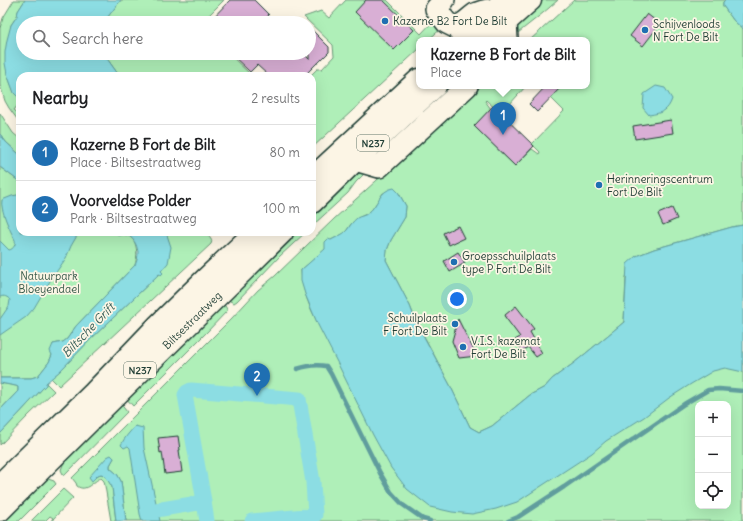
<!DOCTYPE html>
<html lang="en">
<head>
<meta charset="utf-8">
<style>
	:root { --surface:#fff; --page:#f2f2f2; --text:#202124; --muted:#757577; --line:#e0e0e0; --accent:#1f6fb2 }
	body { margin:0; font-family:Delius,sans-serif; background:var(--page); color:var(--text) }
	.controls { position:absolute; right:12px; bottom:12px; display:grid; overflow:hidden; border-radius:8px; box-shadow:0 4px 16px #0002 }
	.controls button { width:36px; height:36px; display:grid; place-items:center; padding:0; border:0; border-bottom:1px solid var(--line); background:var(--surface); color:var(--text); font:20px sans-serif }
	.you { position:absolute; left:457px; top:299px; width:14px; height:14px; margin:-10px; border:3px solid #fff; border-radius:50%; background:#1a73e8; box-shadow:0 0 0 6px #1a73e833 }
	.badge { display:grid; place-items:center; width:26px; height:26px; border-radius:50%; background:var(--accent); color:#fff; font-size:13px; font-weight:700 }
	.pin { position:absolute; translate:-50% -33px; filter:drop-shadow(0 1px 2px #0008) }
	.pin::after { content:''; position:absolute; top:21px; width:14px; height:12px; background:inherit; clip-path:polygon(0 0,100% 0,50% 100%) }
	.popup { position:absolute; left:416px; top:37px; width:174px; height:52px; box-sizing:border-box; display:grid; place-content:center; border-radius:8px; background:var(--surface); filter:drop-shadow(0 1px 3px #0005); font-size:13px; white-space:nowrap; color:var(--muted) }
	.popup b { font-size:15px; color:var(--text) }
	.popup::after { content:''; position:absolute; left:50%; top:100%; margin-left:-8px; border:8px solid transparent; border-top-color:var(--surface) }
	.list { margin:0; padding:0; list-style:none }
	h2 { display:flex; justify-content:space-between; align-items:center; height:52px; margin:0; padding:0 16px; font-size:17px }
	h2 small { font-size:13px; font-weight:400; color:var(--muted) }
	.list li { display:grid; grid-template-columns:26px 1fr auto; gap:12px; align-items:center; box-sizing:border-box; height:56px; padding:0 16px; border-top:1px solid var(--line) }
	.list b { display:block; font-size:15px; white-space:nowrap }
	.list p { margin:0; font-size:13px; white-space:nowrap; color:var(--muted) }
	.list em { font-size:13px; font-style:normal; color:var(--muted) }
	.icon { flex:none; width:22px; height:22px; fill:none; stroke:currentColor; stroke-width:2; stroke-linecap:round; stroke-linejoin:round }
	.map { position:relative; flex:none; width:743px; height:521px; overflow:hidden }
	.search { position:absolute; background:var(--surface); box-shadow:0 4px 16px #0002; left:16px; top:16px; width:300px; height:44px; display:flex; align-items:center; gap:10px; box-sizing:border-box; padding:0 14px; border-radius:22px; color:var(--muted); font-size:15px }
	.panel { position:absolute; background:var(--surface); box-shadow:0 4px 16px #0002; left:16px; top:72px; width:300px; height:164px; border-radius:12px }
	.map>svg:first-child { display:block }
</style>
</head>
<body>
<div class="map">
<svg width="743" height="521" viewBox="0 0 743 521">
	<rect width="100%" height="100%" fill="#fcf5e5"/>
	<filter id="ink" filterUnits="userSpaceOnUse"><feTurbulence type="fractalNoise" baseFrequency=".025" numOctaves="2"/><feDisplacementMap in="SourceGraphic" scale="8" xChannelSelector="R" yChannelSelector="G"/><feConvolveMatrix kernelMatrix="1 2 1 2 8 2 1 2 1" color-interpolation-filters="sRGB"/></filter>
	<g filter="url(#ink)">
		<path fill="#afefb8" stroke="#679676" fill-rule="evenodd" d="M 14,0 L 25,0 L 18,11 L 17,16 L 11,25 L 7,74 L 14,92 L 20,99 L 20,102 L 14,110 L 20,115 L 20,123 L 9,108 L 5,101 L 0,85 L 0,28 L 3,18 Z
			M 121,0 L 224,0 L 205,19 L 201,15 L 193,23 L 103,23 Z
			M 346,0 L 387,0 L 421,34 L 435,19 L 442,28 L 428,40 L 419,40 L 419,49 L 312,148 L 312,76 L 310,76 L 317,69 L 322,69 L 334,56 L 333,45 L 304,17 L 321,11 L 329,18 Z
			M 543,0 L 558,0 C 543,14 527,25 512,38 L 513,26 Z
			M 574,0 L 725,0 L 723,2 L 723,6 L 734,21 L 743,29 L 743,225 L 732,227 L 654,249 L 636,256 L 626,277 L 624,322 L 574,363 L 552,379 L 545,387 L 530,395 L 492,426 L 479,432 L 470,427 L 450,385 L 416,321 L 410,306 L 386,260 L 387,250 L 391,240 L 405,217 L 406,206 L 398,192 L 383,193 L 373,208 L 368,213 L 358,218 L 351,224 L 347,230 L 343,234 L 331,240 L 326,249 L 301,270 C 302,306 332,347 350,377 C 369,408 388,440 407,471 L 743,351 L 743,521 L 126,521 L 121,481 L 117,474 L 110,468 L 110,465 L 114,458 L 92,481 L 98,475 L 101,474 C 106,476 109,481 112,487 L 116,521 L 111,521 L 105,486 L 104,481 L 101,478 C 93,481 86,493 77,486 L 76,483 L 72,478 L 232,318 L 258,290 L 275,276 L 334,219 L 481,86 L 526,86 L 501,114 L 486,100 L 485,101 L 491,109 L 474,126 L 515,166 L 532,149 L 539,154 L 540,152 L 532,144 L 564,111 L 551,98 L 557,86 L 587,86 L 587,40 L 530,40 ZM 698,404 L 728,404 L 728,506 L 698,506 Z
			M 103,53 L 228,53 L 252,76 L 120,76 L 118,74 Z
			M 0,113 L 13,133 L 20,139 L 20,155 L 6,142 L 0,134 Z
			M 0,167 L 20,182 L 20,232 L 118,232 L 118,235 C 137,231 139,252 135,265 L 76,326 L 67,339 L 63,342 L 53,344 L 52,355 L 49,362 L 38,376 L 31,378 L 0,378 Z
			M 361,167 L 369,169 L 356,182 L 348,193 L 312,226 L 312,215 Z
			M 166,232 L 202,232 L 208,235 L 212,241 L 211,244 L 59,386 L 51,378 L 60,371 L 91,339 L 159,274 L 161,275 L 163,273 L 161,271 L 169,243 Z
			M 295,232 L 306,232 L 280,256 L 237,301 L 234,303 L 230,301 L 228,298 Z
			M 223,303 L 227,309 L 227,311 L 206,333 L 133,406 L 125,397 Z
			M 0,383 L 16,386 L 18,386 L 18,391 L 0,410 Z
			M 46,383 L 54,391 L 28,416 L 0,445 L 0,434 L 42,389 L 46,385 Z
			M 120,403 L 127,412 L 64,476 L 61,470 L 65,459 Z
			M 48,479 L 54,481 L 56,484 L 19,521 L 1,521 L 39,483 Z
			M 63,489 L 73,498 L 53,519 L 53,521 L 51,521 L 53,518 L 50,516 L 45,521 L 31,521 Z"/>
		<path fill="#8cdde3" stroke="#609d9d" d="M 25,0 L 121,0 L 103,23 L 23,23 L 23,53 L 103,53 L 118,74 L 120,76 L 20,76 L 20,99 L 14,93 L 7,74 L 5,63 L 5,52 L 7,40 L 11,25 L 17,16 L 18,11 Z
			M 725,0 L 743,0 L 743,29 L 734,21 L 723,6 L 723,2 Z
			M 656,86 L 665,88 L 672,99 C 668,111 662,113 649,115 L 643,108 L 644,94 Z
			M 0,134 L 6,142 L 20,155 L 20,182 L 0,167 Z
			M 394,188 L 398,192 L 406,206 L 405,217 L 391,240 L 387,250 L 386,260 L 410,306 L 416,322 L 450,385 L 470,427 L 479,432 L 492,426 L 530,395 L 545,387 L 552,379 L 574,363 L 624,322 L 627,264 L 636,256 L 654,249 L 732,227 L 743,225 L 743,372 L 725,368 L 713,371 L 691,384 L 669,398 L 644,417 L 606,441 L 592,453 L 517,502 L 496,509 L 472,514 L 452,512 L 430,507 L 407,489 L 391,468 L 373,435 L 337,362 L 318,325 L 305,294 L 301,281 L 301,270 L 325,249 L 325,242 L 328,239 L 331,240 C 336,237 343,235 347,230 C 350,226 352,222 357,218 C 360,216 365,216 368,213 C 378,206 379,190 394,188 Z
			M 17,195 L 20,196 L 20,232 L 78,232 L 78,234 L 71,246 L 66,258 L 50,281 L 34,308 L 26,317 L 0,335 L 0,319 L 9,306 L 10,300 C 8,297 4,295 0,297 L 0,241 L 9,250 C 14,249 16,244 15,240 C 10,230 0,210 2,200 L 12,196 Z
			M 118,232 L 166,232 L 171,247 L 168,263 L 161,271 L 163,273 L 161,275 L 159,274 L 91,339 L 60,371 L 46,383 L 46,385 L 42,389 L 0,434 L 0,410 L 18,391 L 18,387 L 16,386 L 0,383 L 0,378 L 31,378 L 38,376 L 49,362 L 52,355 L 50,351 L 53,344 L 63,342 L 67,339 L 76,326 L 135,265 C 137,261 138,257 138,252 C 137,243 129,230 119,236 L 118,235 Z
			M 135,426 L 143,428 L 144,448 L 160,521 L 142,521 L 140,514 L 130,448 L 128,446 L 124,448 L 121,445 C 124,438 130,432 135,426 Z
			M 111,455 L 114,458 L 110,465 L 110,468 L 117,474 L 121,481 L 126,521 L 116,521 L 112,487 L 107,479 L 104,475 L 101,474 L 98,475 L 92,481 L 89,477 L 107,457 Z"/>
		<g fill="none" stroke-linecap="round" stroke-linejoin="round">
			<path stroke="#609d9d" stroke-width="4.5" d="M 297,369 C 306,366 316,364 326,366 L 331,374 L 380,473 L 391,492 L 403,505 L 423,519 L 430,521
				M 508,521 L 518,517 L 564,487 L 684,404 L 708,390 L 719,389 L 743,391"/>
			<path stroke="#8cdde3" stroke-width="15" d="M 204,501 L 185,395 L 187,392 L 191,390 L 299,399 L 313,482 L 315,515 L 252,521
				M 150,511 L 204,502 L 207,521"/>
		</g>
		<path fill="#d9afd5" stroke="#1f3d34" d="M 230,0 L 254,0 L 269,15 L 261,23 L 208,23 Z
			M 366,0 L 383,0 L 414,30 L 394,50 L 355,12 Z
			M 647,14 L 660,24 L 643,46 L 630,36 Z
			M 309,27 L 329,47 L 329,52 L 318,63 L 317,63 L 304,76 L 269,76 L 257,65 L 250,72 L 230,53 L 303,53 L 309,59 Z
			M 546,86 L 562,86 L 537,112 L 529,104 Z
			M 493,106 L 534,146 L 515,166 L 474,126 Z
			M 671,120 L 673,133 L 635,139 L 633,126 Z
			M 672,208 L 677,219 L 663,225 L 658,214 Z
			M 458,226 L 464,238 L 449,245 L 443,233 Z
			M 458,252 L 465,263 L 450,272 L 444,261 Z
			M 516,306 L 534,329 L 530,332 L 542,353 L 536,357 L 528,347 L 522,351 L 515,340 L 520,337 L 505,317 L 506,317 L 505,315 Z
			M 458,319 L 467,337 L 477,356 L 459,358 L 452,341 Z
			M 178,436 L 180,450 L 179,450 L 182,472 L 165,474 L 162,452 L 160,453 L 158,438 Z"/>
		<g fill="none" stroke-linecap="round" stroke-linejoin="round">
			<defs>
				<path id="minor" d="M 444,0 L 436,9 L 447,23 L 455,27 C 464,25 468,19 475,14 C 479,12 484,11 488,10
					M 506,21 L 507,40
					M 355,160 L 379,167 L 467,86"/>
				<g id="major">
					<path d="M 462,40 L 505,0"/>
					<path d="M 485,40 L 530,0"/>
					<path d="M 312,179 L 419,80"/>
					<path d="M 312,202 L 355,160 L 435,86"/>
					<path d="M 0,485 L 94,393 L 159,325 L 205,280 L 256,232"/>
					<path id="s1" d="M 0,510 C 93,416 188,325 282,232"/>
				</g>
			</defs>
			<use href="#minor" stroke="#1f3d34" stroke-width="24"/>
			<use href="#major" stroke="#1f3d34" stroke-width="25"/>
			<use href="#minor" stroke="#fcf5e5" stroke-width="21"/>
			<use href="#major" stroke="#fcf5e5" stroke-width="22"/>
		</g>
	</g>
	<g fill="#1f6fb2" stroke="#fcf5e5" stroke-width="1.5">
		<circle cx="385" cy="21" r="4"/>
		<circle cx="645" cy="30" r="4"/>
		<circle cx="599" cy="185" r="4"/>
		<circle cx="454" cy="262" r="4"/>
		<circle cx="455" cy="324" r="4"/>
		<circle cx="463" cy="347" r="4"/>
	</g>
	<g text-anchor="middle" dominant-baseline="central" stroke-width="3.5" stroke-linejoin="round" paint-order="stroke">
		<g fill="#fcf5e5" stroke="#617469" stroke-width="1">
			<rect x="357" y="135" width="32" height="16" rx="3"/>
			<rect x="124" y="362" width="32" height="16" rx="3"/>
		</g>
		<g font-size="10" font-weight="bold" fill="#1f3d34">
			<text x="373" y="143">N237</text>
			<text x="140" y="370">N237</text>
		</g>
		<g font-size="11" fill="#1f3d34" stroke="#fcf5e5" text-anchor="start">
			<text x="393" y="21">Kazerne B2 Fort De Bilt</text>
			<text x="653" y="24">Schijvenloods<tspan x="653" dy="13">N Fort De Bilt</tspan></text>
			<text x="607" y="179">Herinneringscentrum<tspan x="607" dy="13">Fort De Bilt</tspan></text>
			<text x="462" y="256">Groepsschuilplaats<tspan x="462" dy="13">type P Fort De Bilt</tspan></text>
			<text x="447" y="318" text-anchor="end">Schuilplaats<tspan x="447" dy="13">F Fort De Bilt</tspan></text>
			<text x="471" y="341">V.I.S. kazemat<tspan x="471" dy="13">Fort De Bilt</tspan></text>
		</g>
		<g font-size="11" fill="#355848" stroke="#fcf5e5">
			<text x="49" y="276">Natuurpark<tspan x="49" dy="13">Bloeyendael</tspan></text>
		</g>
		<g font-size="11" fill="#1f3d34" stroke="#fcf5e5">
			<text stroke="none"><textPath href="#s1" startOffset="270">Biltsestraatweg</textPath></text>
		</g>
		<g font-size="12" font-style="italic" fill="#355d57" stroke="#fcf5e5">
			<text transform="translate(88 330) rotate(-46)">Biltsche Grift</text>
		</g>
	</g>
</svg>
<div class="controls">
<button>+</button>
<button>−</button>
<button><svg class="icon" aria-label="locate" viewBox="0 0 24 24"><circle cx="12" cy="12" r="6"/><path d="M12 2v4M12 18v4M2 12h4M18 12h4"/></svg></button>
</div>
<div class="you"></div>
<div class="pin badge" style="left:503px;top:135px">1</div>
<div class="popup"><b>Kazerne B Fort de Bilt</b>Place</div>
<div class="pin badge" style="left:257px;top:396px">2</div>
<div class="search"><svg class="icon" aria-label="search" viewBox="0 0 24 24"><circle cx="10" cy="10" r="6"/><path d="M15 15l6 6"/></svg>Search here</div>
<section class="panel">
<h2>Nearby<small>2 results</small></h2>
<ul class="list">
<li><span class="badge">1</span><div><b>Kazerne B Fort de Bilt</b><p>Place · Biltsestraatweg</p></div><em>80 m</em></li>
<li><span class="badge">2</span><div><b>Voorveldse Polder</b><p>Park · Biltsestraatweg</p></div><em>100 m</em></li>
</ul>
</section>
</div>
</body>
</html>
